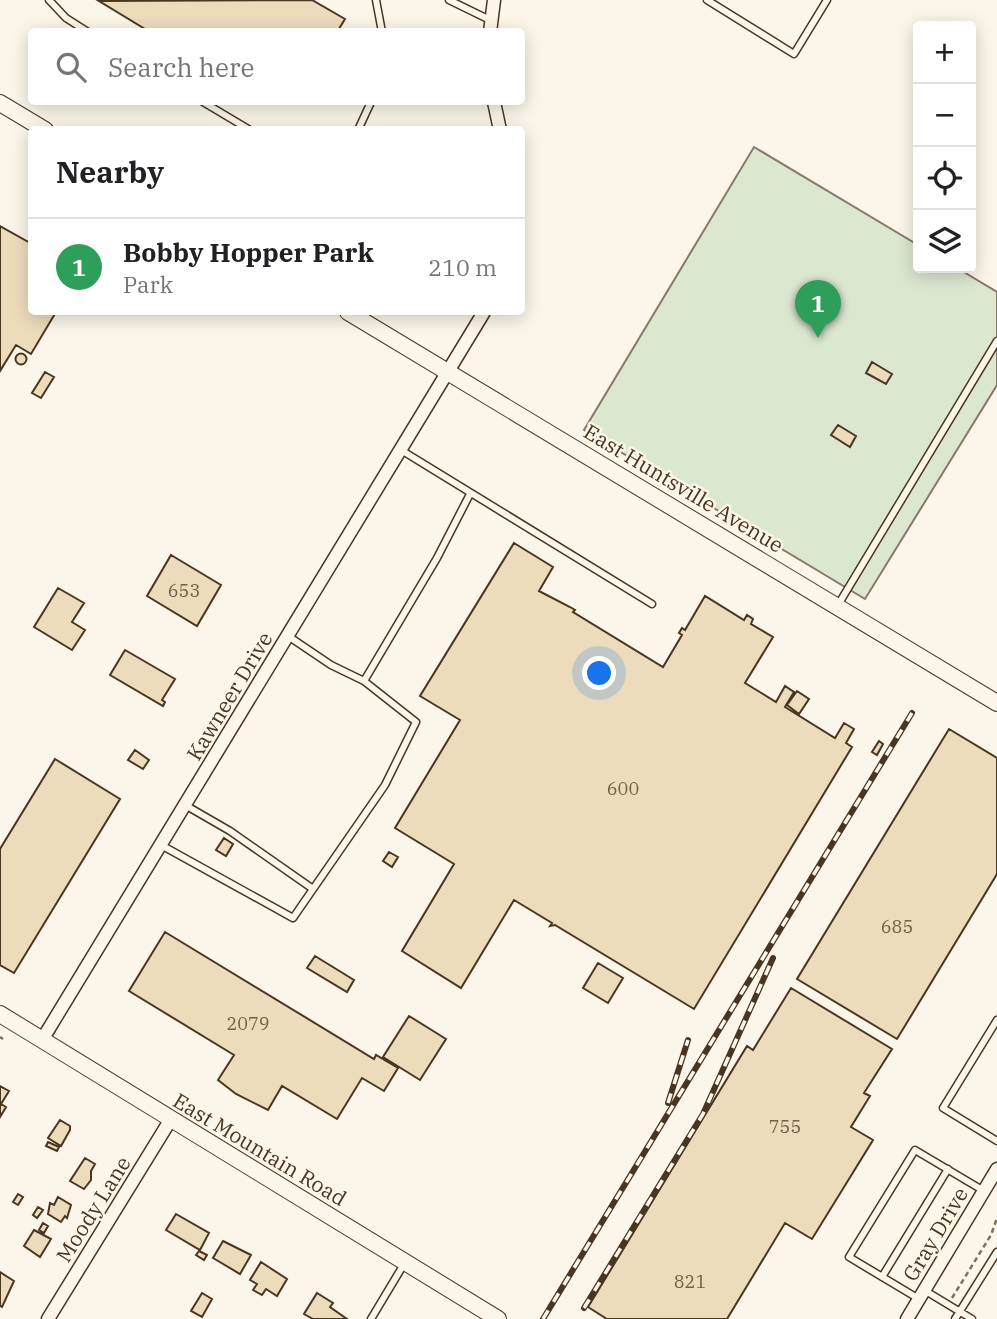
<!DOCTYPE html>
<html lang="en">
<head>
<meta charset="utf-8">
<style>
	:root { --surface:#fff; --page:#f2f2f2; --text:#202124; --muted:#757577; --line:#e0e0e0; --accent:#111827 }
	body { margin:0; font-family:"IBM Plex Serif",serif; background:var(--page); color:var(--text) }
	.controls { position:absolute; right:21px; top:21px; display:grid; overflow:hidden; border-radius:7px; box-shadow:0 4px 18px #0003 }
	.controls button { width:63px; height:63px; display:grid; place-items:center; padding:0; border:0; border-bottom:2px solid var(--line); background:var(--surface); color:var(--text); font:35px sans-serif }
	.you { position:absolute; left:600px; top:674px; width:24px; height:24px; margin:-18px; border:5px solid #fff; border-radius:50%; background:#1a73e8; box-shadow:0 0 0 10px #1a73e833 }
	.badge { display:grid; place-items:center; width:46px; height:46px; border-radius:50%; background:var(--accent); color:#fff; font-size:23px; font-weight:700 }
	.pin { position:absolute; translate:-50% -58px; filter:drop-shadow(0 2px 4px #0008) }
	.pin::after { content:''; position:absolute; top:37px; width:24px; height:21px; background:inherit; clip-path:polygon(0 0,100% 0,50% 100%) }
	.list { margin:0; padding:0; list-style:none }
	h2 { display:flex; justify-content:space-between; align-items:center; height:91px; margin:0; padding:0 28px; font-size:30px }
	h2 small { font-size:23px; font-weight:400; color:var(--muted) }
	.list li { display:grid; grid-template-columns:46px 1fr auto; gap:21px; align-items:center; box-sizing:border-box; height:98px; padding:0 28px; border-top:2px solid var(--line) }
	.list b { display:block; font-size:26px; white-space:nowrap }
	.list p { margin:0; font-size:23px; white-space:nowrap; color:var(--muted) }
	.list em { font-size:23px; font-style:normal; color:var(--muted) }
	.icon { flex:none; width:38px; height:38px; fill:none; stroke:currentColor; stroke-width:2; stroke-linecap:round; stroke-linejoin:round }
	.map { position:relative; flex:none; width:997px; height:1319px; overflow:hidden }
	.search { position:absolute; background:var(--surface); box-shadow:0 4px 18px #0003; left:28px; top:28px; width:497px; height:77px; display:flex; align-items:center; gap:18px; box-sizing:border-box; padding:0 24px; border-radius:7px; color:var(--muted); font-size:26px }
	.panel { position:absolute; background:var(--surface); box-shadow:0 4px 18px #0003; left:28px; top:126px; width:497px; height:189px; border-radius:7px }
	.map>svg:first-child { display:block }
</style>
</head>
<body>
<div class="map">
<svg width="997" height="1319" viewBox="0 0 997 1319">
	<rect width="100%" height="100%" fill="#fbf6e9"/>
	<path fill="#dce7d0" stroke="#887966" stroke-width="2" d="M 754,147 L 918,245 L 918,268 L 957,268 L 997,292 L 997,385 L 865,599 L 584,430 Z"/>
	<path fill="#ecdcbc" stroke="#4a3520" stroke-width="2" d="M 312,0 L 345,19 L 337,32 L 150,32 L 99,1 Z
		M 0,226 L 32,244 L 32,312 L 56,312 L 31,354 L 16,345 L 0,371 Z
		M15.5 359a5.5 5.5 0 1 1 11 0a5.5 5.5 0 1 1-11 0Z
		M 872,362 L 892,374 L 886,384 L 866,373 Z
		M 45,372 L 54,377 L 41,398 L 32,393 Z
		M 838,425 L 856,436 L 850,447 L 831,435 Z
		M 514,543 L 553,567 L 539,591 L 570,607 L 575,610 L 573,612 L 663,667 L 682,635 L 679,633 L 682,628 L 685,630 L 705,596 L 744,620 L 747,615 L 753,619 L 751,624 L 773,637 L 745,683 L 776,702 L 785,686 L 794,692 L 785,707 L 835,738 L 844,723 L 854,729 L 846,743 L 852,747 L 694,1009 L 555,925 L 550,926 L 552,923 L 514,900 L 461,988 L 402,951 L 454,864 L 395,828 L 460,720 L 420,696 Z
		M 171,555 L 221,585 L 197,626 L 147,596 Z
		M 58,588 L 84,603 L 72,622 L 85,630 L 72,650 L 34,627 Z
		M 125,650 L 175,679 L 162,700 L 165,702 L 163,706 L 110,675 Z
		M 797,691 L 809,699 L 799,714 L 787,705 Z
		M 949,729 L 997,758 L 997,874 L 897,1039 L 797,979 Z
		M 879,741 L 883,744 L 877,755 L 872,752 Z
		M 135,750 L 149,760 L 143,769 L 128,760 Z
		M 55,759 L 120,799 L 14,973 L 0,965 L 0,849 Z
		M 224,838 L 233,844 L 226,856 L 216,850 Z
		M 389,852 L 398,857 L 392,867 L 383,861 Z
		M 165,932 L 374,1059 L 376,1055 L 398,1068 L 384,1091 L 362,1078 L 337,1119 L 282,1086 L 268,1110 L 236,1094 L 218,1080 L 234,1055 L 129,991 Z
		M 315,956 L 354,980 L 347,992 L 307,968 Z
		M 598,963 L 623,978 L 608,1003 L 583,988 Z
		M 791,988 L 892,1049 L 864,1093 L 870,1096 L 851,1127 L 873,1140 L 812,1239 L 785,1223 L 727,1319 L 607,1319 L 588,1307 L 747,1046 L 753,1050 Z
		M 409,1016 L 446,1039 L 420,1080 L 383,1057 Z
		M 0,1086 L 9,1091 L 1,1104 L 6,1107 L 0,1117 Z
		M 60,1120 L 70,1126 L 70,1130 L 61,1146 L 48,1138 Z
		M 48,1142 L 59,1147 L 57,1151 L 46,1146 Z
		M 85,1158 L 95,1164 L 91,1171 L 91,1180 L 84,1189 L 70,1181 Z
		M 18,1194 L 23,1197 L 18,1205 L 13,1202 Z
		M 58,1197 L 71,1205 L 67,1218 L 65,1216 L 61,1222 L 48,1214 L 50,1203 L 54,1205 Z
		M 38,1207 L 43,1210 L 37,1218 L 33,1215 Z
		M 176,1214 L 209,1233 L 200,1250 L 166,1230 Z
		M 43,1223 L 48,1226 L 44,1233 L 39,1230 Z
		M 34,1230 L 51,1239 L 40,1257 L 24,1246 Z
		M 223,1241 L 251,1255 L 240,1274 L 213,1258 Z
		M 199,1251 L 207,1255 L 204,1260 L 196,1255 Z
		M 261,1262 L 287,1279 L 277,1296 L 266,1289 L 262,1295 L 253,1290 L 257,1284 L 250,1280 Z
		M 0,1272 L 14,1281 L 2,1307 L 0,1306 Z
		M 202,1293 L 212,1299 L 202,1317 L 191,1311 Z
		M 317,1293 L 333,1303 L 330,1307 L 347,1319 L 313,1319 L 304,1314 Z"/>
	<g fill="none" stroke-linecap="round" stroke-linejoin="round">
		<defs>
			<path id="lane" d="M 49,0 L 66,18 L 88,32
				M 376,0 L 382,32
				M 449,0 L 490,20
				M 707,0 L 794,54 L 827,0
				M 203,102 L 250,130
				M 358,130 L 371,102
				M 401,450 L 652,604
				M 838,605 L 997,341
				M 288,636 L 331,665 L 364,681 L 437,558 L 470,494
				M 185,805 L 230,831 L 313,889
				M 161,845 L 293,918 L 385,785 L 416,722 L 364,681
				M 997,1020 L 943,1108 L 997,1141
				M 882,1277 L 948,1169
				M 924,1290 L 972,1319
				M 919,1299 L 849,1257 L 915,1150 L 984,1191
				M 371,1319 L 404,1264
				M 955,1319 L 997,1252"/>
			<path id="street" d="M 490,32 L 494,0
				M 494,102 L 500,130
				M 42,1040 L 484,312
				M 48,1319 L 171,1119
				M 907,1319 L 997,1169"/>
			<path id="secondary" d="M 0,103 L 45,130
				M 348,312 L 997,703
				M 0,1014 L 498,1319"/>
		</defs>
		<use href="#lane" stroke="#4a3520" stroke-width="9"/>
		<use href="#street" stroke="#4a3520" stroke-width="15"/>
		<use href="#secondary" stroke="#4a3520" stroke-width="18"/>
		<path stroke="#7f6f5c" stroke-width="2.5" stroke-dasharray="5 3.5" stroke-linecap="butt" d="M 0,1037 L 3,1039
			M 952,1298 L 991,1235 L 997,1218"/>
		<use href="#lane" stroke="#fbf6e9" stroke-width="6"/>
		<use href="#street" stroke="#fbf6e9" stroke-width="12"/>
		<use href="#secondary" stroke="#fbf6e9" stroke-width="16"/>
		<defs>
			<path id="rail" d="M 668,1103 L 688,1040
				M 584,1308 L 703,1114 L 773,958
				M 543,1319 L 912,713"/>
		</defs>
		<use href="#rail" stroke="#4a3520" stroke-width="6"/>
		<use href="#rail" stroke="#fbf6e9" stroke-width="3.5" stroke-dasharray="10" stroke-linecap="butt"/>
	</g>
	<g text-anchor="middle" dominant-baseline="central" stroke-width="5" stroke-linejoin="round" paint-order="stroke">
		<g font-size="18" fill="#725f47">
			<text x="184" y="590">653</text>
			<text x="623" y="788">600</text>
			<text x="897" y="926">685</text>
			<text x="248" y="1023">2079</text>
			<text x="785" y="1126">755</text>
			<text x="690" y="1281">821</text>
		</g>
		<g font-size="21" fill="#4a3520" stroke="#fbf6e9">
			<text transform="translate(684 488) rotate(31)">East Huntsville Avenue</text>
			<text transform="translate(229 696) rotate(-59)">Kawneer Drive</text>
			<text transform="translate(260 1149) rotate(31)">East Mountain Road</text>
			<text transform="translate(93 1209) rotate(-58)">Moody Lane</text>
			<text transform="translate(935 1234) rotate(-59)">Gray Drive</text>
		</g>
	</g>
</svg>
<div class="controls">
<button>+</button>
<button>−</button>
<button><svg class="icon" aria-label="locate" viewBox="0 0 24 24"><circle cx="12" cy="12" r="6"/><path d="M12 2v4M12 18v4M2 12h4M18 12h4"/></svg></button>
<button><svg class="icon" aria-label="layers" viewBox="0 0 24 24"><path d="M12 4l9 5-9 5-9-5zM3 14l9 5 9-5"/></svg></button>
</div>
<div class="you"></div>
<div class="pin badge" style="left:818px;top:338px;background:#2e9e5b">1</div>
<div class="search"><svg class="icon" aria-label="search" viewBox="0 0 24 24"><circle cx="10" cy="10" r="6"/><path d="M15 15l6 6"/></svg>Search here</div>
<section class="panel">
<h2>Nearby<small></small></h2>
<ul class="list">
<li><span class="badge" style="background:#2e9e5b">1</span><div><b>Bobby Hopper Park</b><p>Park</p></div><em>210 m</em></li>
</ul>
</section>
</div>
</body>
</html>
